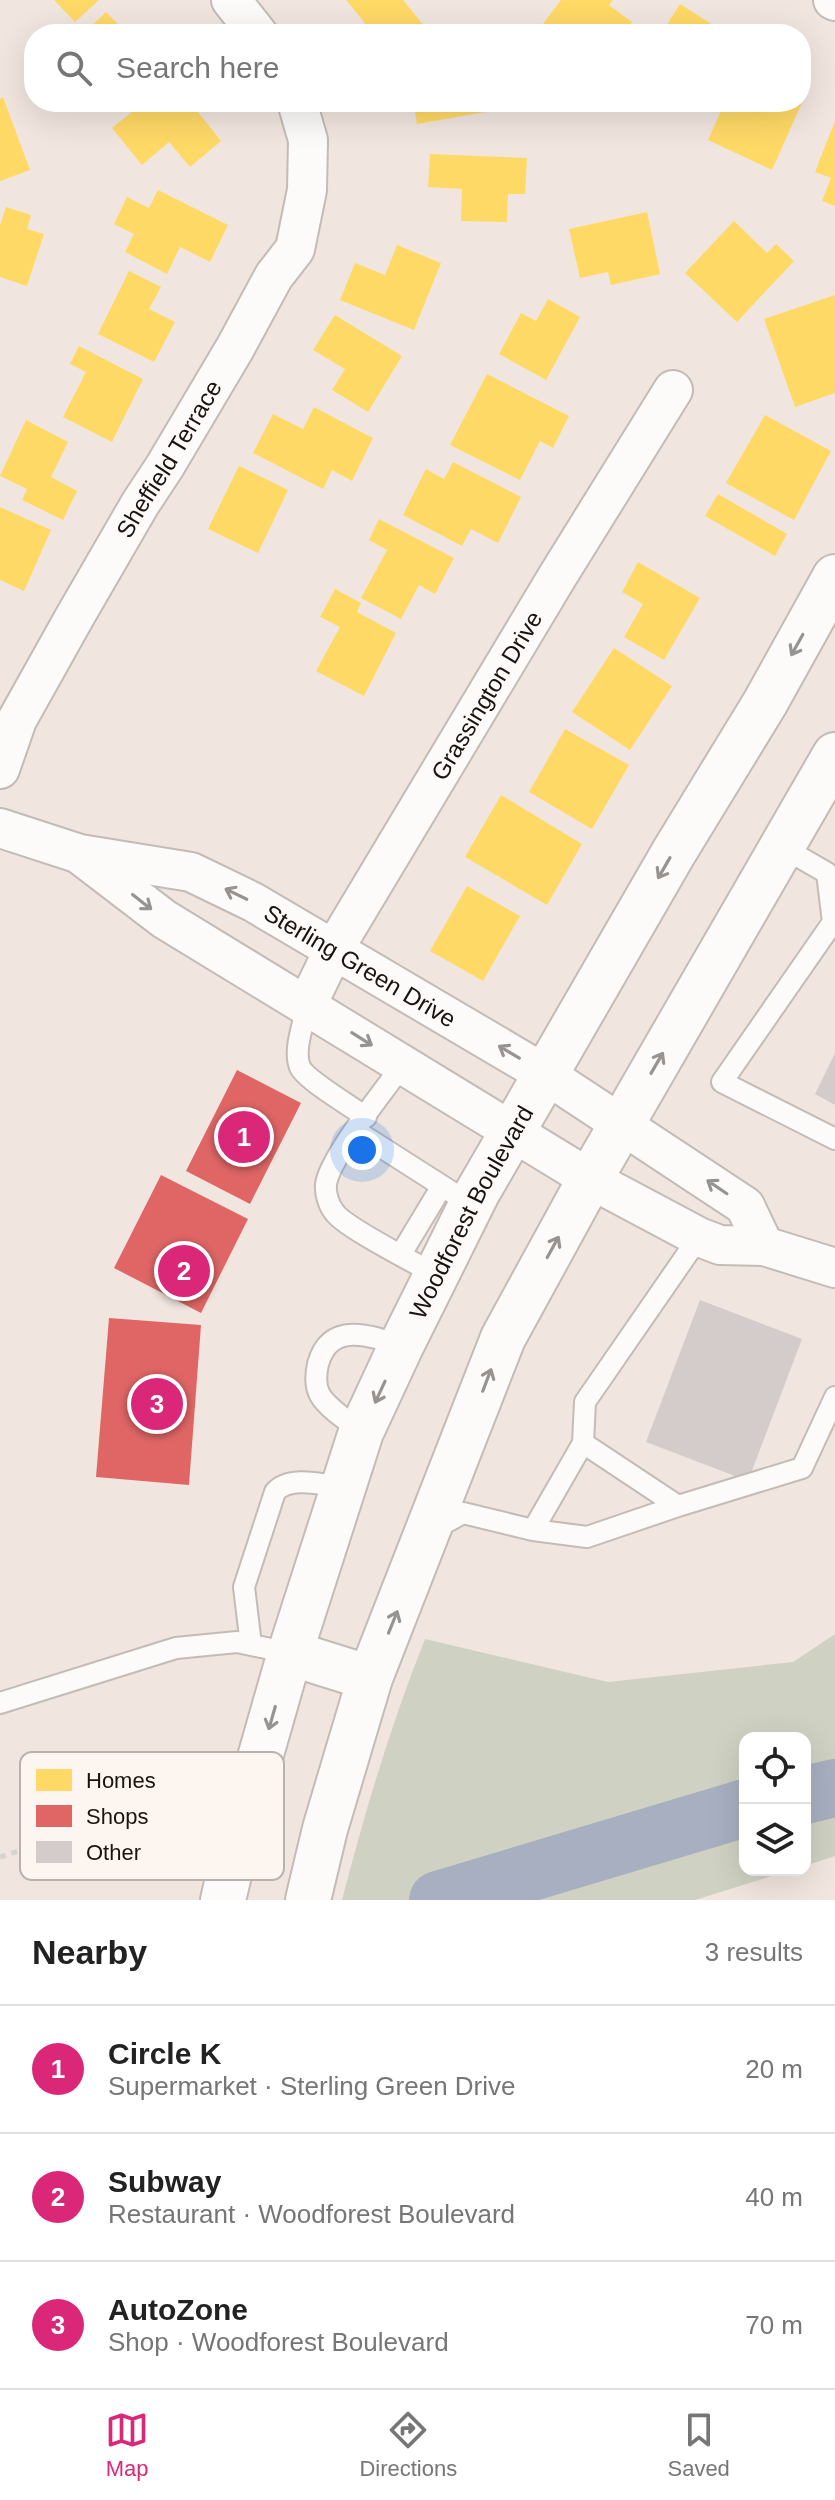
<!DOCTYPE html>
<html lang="en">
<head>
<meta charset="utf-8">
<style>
	:root { --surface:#fff; --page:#f2f2f2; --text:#222; --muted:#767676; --line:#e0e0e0; --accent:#db2777 }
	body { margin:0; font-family:Helvetica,sans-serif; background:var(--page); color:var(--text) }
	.controls { position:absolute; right:24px; bottom:24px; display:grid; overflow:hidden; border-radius:16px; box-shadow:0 8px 32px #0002 }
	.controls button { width:72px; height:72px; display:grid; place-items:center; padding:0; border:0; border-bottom:2px solid var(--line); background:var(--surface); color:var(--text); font:40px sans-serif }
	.you { position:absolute; left:362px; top:1150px; width:28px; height:28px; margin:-20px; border:6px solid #fff; border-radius:50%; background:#1a73e8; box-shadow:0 0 0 12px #1a73e833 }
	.badge { display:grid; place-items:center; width:52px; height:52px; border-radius:50%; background:var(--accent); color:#fff; font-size:26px; font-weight:700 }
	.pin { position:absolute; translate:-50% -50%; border:4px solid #fff; box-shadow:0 2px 8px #0006 }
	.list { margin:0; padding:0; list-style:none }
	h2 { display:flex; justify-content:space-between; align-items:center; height:104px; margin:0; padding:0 32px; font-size:34px }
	h2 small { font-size:26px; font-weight:400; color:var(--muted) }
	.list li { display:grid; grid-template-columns:52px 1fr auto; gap:24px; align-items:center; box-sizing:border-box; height:128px; padding:0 32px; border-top:2px solid var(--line) }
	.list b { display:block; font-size:30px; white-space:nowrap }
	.list p { margin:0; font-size:26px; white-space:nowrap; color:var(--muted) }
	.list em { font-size:26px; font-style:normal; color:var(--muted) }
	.icon { flex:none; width:44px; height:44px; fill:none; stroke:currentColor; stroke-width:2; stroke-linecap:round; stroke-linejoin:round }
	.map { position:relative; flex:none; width:835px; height:1900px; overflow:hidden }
	.search { position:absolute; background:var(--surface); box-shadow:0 8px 32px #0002; left:24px; right:24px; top:24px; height:88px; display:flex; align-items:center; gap:20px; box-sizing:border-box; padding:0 28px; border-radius:32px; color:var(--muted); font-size:30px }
	.sheet { height:488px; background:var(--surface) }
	nav { display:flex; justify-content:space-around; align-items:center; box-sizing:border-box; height:112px; border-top:2px solid var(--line); background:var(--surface); font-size:22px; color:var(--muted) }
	nav a { display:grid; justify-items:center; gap:4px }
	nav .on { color:var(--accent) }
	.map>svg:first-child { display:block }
</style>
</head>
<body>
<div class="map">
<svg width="835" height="1900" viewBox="0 0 835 1900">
	<rect width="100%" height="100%" fill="#f1e6df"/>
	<path fill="#cfd2c2" d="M 835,1634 L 835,1856 L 805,1866 L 805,1738 L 745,1738 L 745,1870 L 791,1870 L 695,1900 L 342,1900 C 365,1811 391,1724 425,1639 L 608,1682 L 793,1662 Z"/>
	<path fill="#ffd966" d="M 54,0 L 99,0 L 75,22 Z
		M 346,0 L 403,0 L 425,27 L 417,34 L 352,34 L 365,23 Z
		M 561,0 L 613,0 L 609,5 L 632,22 L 623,34 L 555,34 L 543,24 Z
		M 680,4 L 721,30 L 718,34 L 661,34 Z
		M 106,12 L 128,34 L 83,34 Z
		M 801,86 L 808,89 L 772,170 L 708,140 L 725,102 L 801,102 Z
		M 3,97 L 30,170 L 0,181 L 0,99 Z
		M 144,102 L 190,102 L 221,141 L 190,167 L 169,142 L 142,165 L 112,128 Z
		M 413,102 L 496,102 L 497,110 L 417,124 Z
		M 835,121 L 835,206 L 822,201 L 831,178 L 815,172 Z
		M 430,154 L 527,158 L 525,194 L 508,194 L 507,222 L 461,221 L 462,189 L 428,187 Z
		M 158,190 L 228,225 L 210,262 L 180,247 L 167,274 L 125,252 L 134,234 L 114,224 L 127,197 L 149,208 Z
		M 6,207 L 31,215 L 27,229 L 44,234 L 27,286 L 0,277 L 0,225 Z
		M 647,212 L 660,274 L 611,285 L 608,272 L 580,278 L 569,229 Z
		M 734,221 L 767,253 L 776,244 L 794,261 L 737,322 L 685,273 Z
		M 397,245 L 441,263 L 414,330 L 340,300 L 355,263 L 385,275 Z
		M 129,271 L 161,287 L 149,309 L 175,322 L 154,362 L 98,334 Z
		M 835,295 L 835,393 L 795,407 L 764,319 Z
		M 548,299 L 580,317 L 546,380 L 499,354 L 521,313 L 536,321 Z
		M 335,315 L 402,356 L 368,412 L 332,390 L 345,369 L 313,350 Z
		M 79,346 L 143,379 L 112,442 L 63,417 L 86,372 L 70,364 Z
		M 487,374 L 569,416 L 553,448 L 540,441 L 520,480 L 450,445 Z
		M 314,407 L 373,438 L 352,481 L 332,470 L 323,489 L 253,453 L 273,414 L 303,429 Z
		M 765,415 L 831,451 L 794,520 L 726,483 Z
		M 26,420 L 68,442 L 51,477 L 77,491 L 63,520 L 22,500 L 27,489 L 0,476 Z
		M 453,462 L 521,497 L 498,543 L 471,529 L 462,546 L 403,515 L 426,469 L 444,479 Z
		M 239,466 L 288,490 L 258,553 L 208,529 Z
		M 718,494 L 787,534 L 775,556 L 705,516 Z
		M 0,507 L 51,530 L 24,591 L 0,580 Z
		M 379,519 L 454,558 L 435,594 L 419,585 L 401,619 L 361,598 L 387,550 L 369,540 Z
		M 638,562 L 700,598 L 664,660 L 624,637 L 643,604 L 622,592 Z
		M 335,589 L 361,603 L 357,612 L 396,633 L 364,696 L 316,671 L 340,627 L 320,617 Z
		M 614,648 L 672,686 L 630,750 L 572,712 Z
		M 565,729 L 629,765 L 592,829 L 529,792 Z
		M 501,795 L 582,844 L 547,905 L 465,857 Z
		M 467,886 L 520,916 L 483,981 L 430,951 Z"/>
	<path fill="#e06666" d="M 237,1070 L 301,1103 L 250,1204 L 186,1171 Z
		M 161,1175 L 248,1219 L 201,1313 L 114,1268 Z
		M 109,1318 L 201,1325 L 189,1485 L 96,1477 Z"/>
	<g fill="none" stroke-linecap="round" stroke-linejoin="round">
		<path stroke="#a8afc0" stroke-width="58" d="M 805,1795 L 835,1788
			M 438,1900 L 745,1808"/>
	</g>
	<path fill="#d4cccb" d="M 835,1053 L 835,1105 L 815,1094 Z
		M 700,1300 L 802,1339 L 748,1481 L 646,1442 Z"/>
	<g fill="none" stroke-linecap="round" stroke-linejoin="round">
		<defs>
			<path id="service" d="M 782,847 L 827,873 L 833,922 L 722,1082 L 835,1139
				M 307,1005 C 304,1023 293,1050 300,1067 C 306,1080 352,1107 366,1117
				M 403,1064 C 385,1090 330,1157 326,1184 C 325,1194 329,1206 335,1213 C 346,1228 416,1263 436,1275
				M 356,1131 L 472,1205
				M 401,1254 L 442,1186
				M 361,1432 C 349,1421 328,1409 320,1395 C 315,1386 316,1373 318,1364 C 330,1321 370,1335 401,1346
				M 583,1443 L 678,1506
				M 434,1529 L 463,1513 L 533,1530 L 587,1537 L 678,1506 L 802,1468 L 835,1397
				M 533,1530 L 583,1443 L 585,1402 L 699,1237
				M 251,1645 L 244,1587 L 275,1492 C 290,1475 323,1485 344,1487
				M 0,1703 L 176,1648 L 237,1642 L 290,1653"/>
			<g id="minor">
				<path d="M 231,0 L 258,34"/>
				<path d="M 833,0 L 835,1"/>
				<path id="s1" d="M 0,769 L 17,720 L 74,618 L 140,504 L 165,466 L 235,348 L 274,276 L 295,249 L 307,190 L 308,140 L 297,102"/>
				<path id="s2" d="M 0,828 L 80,854 L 191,872 L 253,902 L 545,1074 L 745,1206 L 764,1246"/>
				<path d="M 83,857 L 164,919 L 590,1179 L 699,1237 L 720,1245 L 764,1246 L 835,1268"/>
				<path id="s3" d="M 307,1005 L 334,949 L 557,577 L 673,390"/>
			</g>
			<g id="secondary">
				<path d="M 290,1653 L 370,1678"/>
				<path id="s4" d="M 223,1900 L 241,1824 L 290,1653 L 361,1432 L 401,1346 L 477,1193 L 674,852 L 765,703 L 835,577"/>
				<path d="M 308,1900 L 325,1829 L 370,1678 L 503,1338 L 590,1179 L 835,755"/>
			</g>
		</defs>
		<use href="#service" stroke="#c3bbb6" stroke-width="24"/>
		<use href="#minor" stroke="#c3bbb6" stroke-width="42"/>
		<use href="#secondary" stroke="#c3bbb6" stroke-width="48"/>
		<path stroke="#d7d3d1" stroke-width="5" stroke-dasharray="6 6" stroke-linecap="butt" d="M 0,1857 L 165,1803"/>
		<use href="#service" stroke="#fdfbfa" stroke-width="20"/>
		<use href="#minor" stroke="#fdfbfa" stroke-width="38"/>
		<use href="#secondary" stroke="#fdfbfa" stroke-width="44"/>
	</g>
	<defs><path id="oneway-shaft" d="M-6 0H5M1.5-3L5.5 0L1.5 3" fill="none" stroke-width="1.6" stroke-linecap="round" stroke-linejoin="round" transform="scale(2)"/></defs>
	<g stroke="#979390">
		<use href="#oneway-shaft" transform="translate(797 645) rotate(119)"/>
		<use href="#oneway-shaft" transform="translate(664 868) rotate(120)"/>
		<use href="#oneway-shaft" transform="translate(236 894) rotate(-154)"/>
		<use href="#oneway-shaft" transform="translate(142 902) rotate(38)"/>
		<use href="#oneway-shaft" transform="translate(362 1039) rotate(32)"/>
		<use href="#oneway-shaft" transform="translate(509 1052) rotate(-149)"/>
		<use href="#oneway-shaft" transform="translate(657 1063) rotate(-60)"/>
		<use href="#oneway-shaft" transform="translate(717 1187) rotate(-146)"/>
		<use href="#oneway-shaft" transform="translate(553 1247) rotate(-61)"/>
		<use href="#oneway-shaft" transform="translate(487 1380) rotate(-69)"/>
		<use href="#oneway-shaft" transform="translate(380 1392) rotate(115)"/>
		<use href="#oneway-shaft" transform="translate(393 1622) rotate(-68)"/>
		<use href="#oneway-shaft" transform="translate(272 1718) rotate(106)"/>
	</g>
	<g text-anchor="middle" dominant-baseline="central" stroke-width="8" stroke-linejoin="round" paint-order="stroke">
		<g font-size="24" fill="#1a130f" stroke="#fdf5f0">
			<text stroke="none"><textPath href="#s1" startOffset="354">Sheffield Terrace</textPath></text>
			<text stroke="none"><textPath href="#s3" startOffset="358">Grassington Drive</textPath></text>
			<text stroke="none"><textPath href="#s2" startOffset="390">Sterling Green Drive</textPath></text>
			<text stroke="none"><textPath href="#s4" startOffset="734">Woodforest Boulevard</textPath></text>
		</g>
	</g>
	<rect x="20" y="1752" width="264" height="128" rx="12" fill="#fdf5f0" stroke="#b9b1ac" stroke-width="2"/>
	<rect x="36" y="1769" width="36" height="22" fill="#ffd966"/>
	<rect x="36" y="1805" width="36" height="22" fill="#e06666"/>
	<rect x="36" y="1841" width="36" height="22" fill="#d4cccb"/>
	<g font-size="22" fill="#1a130f">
		<text x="86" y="1788">Homes</text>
		<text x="86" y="1824">Shops</text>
		<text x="86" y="1860">Other</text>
	</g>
</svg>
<div class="controls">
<button><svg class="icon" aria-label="locate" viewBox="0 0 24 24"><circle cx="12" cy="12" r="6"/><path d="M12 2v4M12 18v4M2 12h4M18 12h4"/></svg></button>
<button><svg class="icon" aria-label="layers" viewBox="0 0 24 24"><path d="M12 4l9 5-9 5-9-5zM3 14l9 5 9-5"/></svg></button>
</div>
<div class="you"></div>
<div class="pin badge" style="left:244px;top:1137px">1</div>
<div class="pin badge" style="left:184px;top:1271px">2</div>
<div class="pin badge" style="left:157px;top:1404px">3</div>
<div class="search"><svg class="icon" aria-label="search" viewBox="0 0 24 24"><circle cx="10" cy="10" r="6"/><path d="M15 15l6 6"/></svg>Search here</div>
</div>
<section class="sheet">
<h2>Nearby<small>3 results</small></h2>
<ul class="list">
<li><span class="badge">1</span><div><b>Circle K</b><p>Supermarket · Sterling Green Drive</p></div><em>20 m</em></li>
<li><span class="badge">2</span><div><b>Subway</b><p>Restaurant · Woodforest Boulevard</p></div><em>40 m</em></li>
<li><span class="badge">3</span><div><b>AutoZone</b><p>Shop · Woodforest Boulevard</p></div><em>70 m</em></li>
</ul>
</section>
<nav>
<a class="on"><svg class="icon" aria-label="map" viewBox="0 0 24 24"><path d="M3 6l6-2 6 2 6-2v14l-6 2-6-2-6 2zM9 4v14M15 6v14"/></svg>Map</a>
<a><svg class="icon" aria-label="directions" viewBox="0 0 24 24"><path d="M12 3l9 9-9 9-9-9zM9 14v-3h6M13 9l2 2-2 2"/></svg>Directions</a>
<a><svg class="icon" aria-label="saved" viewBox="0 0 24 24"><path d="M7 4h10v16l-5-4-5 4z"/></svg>Saved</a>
</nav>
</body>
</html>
